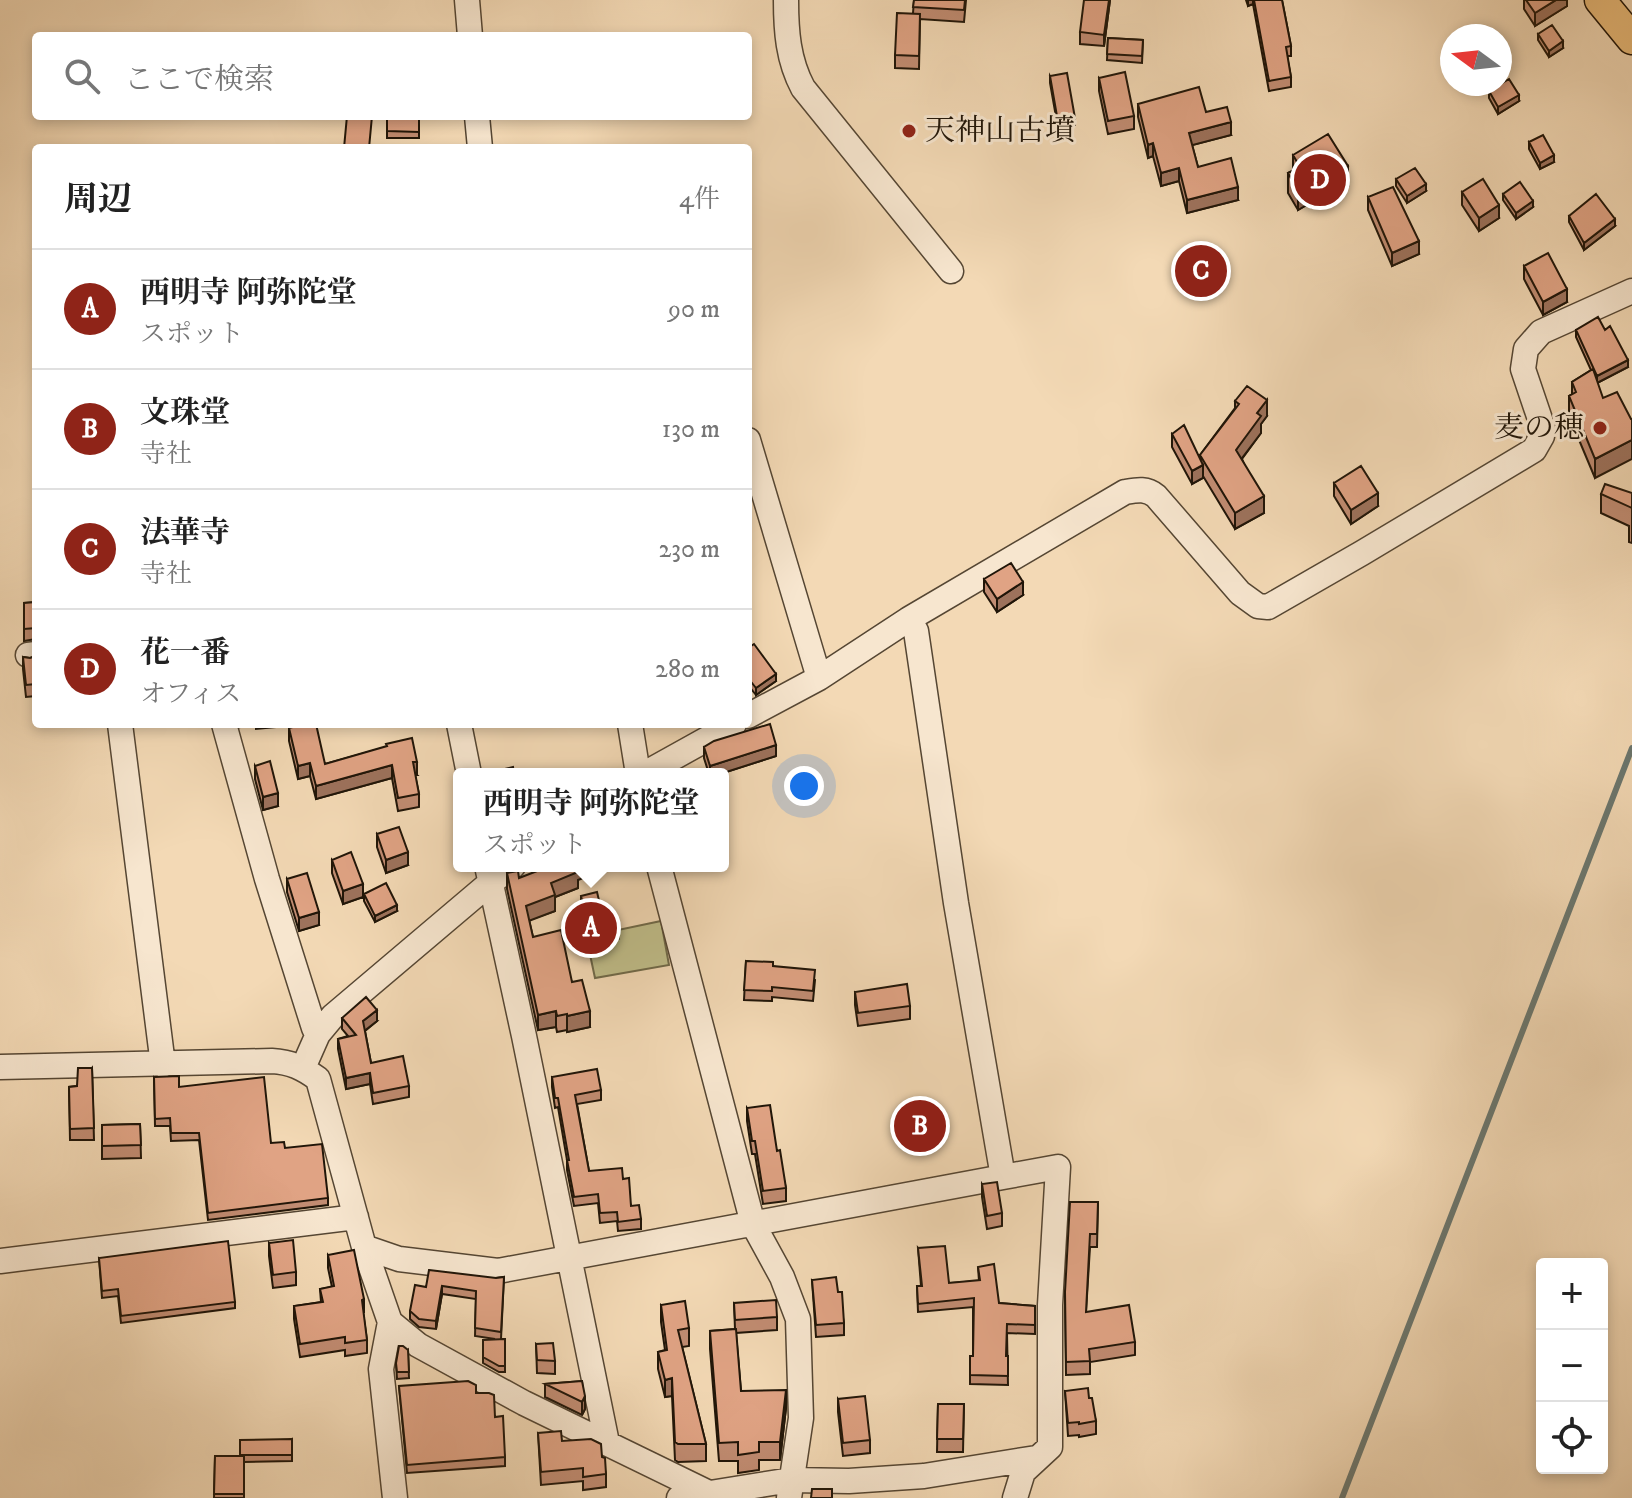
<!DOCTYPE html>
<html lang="ja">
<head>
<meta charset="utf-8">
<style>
	:root { --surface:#fff; --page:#f2f2f2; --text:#222; --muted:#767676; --line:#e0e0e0; --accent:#8f2418 }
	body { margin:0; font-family:"IM FELL DW Pica","Noto Serif JP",serif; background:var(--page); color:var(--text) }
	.controls { position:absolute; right:24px; bottom:24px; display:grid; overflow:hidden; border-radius:8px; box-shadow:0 4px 12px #0003 }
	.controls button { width:72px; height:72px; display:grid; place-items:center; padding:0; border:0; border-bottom:2px solid var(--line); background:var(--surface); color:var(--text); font:40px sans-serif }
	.compass { position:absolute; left:1440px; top:24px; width:72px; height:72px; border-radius:50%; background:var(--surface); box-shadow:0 4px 12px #0003; rotate:285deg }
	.you { position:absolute; left:804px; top:786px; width:28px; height:28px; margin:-20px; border:6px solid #fff; border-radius:50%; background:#1a73e8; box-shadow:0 0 0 12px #1a73e833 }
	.badge { display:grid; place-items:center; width:52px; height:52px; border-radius:50%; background:var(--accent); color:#fff; font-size:26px; font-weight:700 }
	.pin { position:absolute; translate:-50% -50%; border:4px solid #fff; box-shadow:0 2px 8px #0006 }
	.popup { position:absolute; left:453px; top:768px; width:276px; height:104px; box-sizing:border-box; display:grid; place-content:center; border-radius:8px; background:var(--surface); filter:drop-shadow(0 2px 6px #0005); font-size:26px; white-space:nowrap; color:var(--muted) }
	.popup b { font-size:30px; color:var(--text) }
	.popup::after { content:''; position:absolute; left:50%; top:100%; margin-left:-16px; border:16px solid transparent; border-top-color:var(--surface) }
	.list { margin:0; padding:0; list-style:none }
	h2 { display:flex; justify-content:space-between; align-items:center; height:104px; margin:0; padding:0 32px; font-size:34px }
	h2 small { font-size:26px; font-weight:400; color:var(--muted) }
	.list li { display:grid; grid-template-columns:52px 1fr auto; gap:24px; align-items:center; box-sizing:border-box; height:120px; padding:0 32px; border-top:2px solid var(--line) }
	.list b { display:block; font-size:30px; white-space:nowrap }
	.list p { margin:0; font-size:26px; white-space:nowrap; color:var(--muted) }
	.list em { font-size:26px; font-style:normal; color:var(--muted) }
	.icon { flex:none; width:44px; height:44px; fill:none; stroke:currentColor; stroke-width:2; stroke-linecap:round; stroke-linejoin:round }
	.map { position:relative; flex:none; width:1632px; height:1498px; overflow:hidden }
	.search { position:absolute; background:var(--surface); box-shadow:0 4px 12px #0003; left:32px; top:32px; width:720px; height:88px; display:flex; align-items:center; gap:20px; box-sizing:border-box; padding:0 28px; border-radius:8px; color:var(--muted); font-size:30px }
	.panel { position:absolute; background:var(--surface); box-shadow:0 4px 12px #0003; left:32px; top:144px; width:720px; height:584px; border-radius:8px }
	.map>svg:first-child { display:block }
</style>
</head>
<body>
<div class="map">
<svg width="1632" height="1498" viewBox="0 0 1632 1498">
	<rect width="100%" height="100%" fill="#f3d9b5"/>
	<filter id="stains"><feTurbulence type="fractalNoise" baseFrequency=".0025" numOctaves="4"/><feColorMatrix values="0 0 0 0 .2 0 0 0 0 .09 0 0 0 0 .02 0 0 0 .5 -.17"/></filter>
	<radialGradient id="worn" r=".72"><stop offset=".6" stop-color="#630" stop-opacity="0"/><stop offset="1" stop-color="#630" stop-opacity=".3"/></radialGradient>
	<path fill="#c0be8a" stroke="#706a49" stroke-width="2" d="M 661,921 L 669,965 L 595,978 L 588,945 L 619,939 L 618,930 Z"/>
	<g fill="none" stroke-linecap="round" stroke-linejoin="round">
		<path stroke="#6b776f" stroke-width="6" d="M 1342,1498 L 1632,748"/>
		<defs>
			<path id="minor" d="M 467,0 L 470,36
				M 786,0 C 786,31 788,60 803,88 L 951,271
				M 477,116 L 480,148
				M 748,440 L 819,678 L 748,716
				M 28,655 L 36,654
				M 819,678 L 909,619 L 1125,492 C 1137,490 1146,488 1156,496 L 1240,593 L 1258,606 L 1268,607 L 1362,553 L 1534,450 L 1542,436 L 1543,428 L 1523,369 L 1526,349 L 1541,332 L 1632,291
				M 120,724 L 163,1065
				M 224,724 L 267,879 L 314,1028 L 318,1034
				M 459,724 L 469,774
				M 630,724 L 638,774
				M 644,774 L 734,724
				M 487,866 L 524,1036 L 607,1443
				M 659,866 L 753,1224 L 782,1277 L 798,1319 L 801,1418 L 789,1498
				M 0,1067 L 272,1061 C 291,1062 303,1068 318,1079 L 364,1247 L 390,1322 L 418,1345 L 524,1403 L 719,1498
				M 303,1068 L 318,1034 L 333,1016 L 490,883 L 513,866
				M 1003,1177 L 1058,1167 L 1050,1305 L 1050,1447 L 1023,1472 L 1015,1498
				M 364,1247 L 399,1259 L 498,1271 L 1003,1177 L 956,903 L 916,631 L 909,619
				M 0,1261 L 356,1217
				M 390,1322 L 381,1369 L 395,1498
				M 679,1498 L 791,1480 L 849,1481 L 924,1476 L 1036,1458"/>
			<path id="major" d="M 1600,0 L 1632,39"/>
		</defs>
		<use href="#minor" stroke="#554633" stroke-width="27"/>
		<use href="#major" stroke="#201508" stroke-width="33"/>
		<use href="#minor" stroke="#f7e6cf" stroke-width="24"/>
		<use href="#major" stroke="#eabc7a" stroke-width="30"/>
	</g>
	<path fill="#c18c72" stroke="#201508" stroke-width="2" d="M 914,0 L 966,0 L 964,22 L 920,19 L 919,69 L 895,68 L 895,55 L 913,13 Z
		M 1110,0 L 1104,46 L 1080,44 L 1080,32 Z
		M 1246,0 L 1282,0 L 1291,46 L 1291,56 L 1287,56 L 1291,77 L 1291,87 L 1269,91 L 1253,4 L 1248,6 Z
		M 1524,0 L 1567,0 L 1567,6 L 1535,26 L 1524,9 Z
		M 1538,34 L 1563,48 L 1549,57 L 1538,40 Z
		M 1108,38 L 1143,40 L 1142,63 L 1107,60 Z
		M 1050,76 L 1075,118 L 1075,125 L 1058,128 L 1050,83 Z
		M 1099,78 L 1134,116 L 1134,129 L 1108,134 L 1099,91 Z
		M 1489,91 L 1519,101 L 1498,114 L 1489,98 Z
		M 1138,104 L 1206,112 L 1231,135 L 1192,145 L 1198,167 L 1238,200 L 1187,213 L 1179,181 L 1161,186 L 1153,156 L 1148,158 L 1138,117 Z
		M 387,116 L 419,116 L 419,138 L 387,138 Z
		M 1529,142 L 1554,162 L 1540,169 L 1529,149 Z
		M 1293,155 L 1348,186 L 1312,207 L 1310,203 L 1298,210 L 1288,193 L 1288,173 L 1293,171 Z
		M 1396,179 L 1426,191 L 1407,203 L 1396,186 Z
		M 1462,192 L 1499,218 L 1479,231 L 1462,205 Z
		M 1503,194 L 1533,207 L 1516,219 L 1503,200 Z
		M 1368,197 L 1419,254 L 1392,266 L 1368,210 Z
		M 1569,216 L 1615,226 L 1584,250 L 1569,222 Z
		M 1524,266 L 1567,302 L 1543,315 L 1524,279 Z
		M 1576,330 L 1605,330 L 1628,367 L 1597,383 L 1595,478 L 1569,416 L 1569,396 L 1572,394 L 1572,382 L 1591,370 L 1576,337 Z
		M 1235,401 L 1267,416 L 1261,424 L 1261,433 L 1242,459 L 1264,513 L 1235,529 L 1203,476 L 1203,478 L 1192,484 L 1172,447 L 1172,434 L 1200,458 L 1200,455 L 1235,408 Z
		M 1334,483 L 1378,506 L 1351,524 L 1334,496 Z
		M 1632,493 L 1632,543 L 1629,542 L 1629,526 L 1601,513 L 1601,494 Z
		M 984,579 L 1023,595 L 997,612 L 984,592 Z
		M 36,602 L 36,639 L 24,641 L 24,603 Z
		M 748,643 L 776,681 L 756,695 L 748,685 Z
		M 36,656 L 36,696 L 26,697 L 23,669 L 23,657 L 30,658 Z
		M 240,724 L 286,724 L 286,726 L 256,729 L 256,725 L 240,727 Z
		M 289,728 L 325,764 L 386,747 L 417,775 L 415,775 L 419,794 L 419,807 L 398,811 L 392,778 L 316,799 L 310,776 L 298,779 L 289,741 Z
		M 704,747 L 776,756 L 720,774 L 709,774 L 704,758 Z
		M 255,766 L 278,806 L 263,810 L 255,779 Z
		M 377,834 L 408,865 L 386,873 L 377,847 Z
		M 332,860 L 363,897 L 343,904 L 332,873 Z
		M 507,873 L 519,878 L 578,880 L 578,888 L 555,897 L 555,911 L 529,920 L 533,937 L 572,982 L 590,1027 L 567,1032 L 567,1030 L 557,1032 L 556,1027 L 538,1030 L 507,889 Z
		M 287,879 L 319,925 L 299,931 L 287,892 Z
		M 364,894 L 397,911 L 375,922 L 364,901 Z
		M 581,896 L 601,934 L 585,939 L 581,922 Z
		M 746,961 L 773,966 L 815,980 L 813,1001 L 772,997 L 772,1001 L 744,1000 Z
		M 855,992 L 910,1006 L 910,1019 L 858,1026 L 855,1005 Z
		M 342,1018 L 377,1021 L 365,1031 L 371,1063 L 409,1086 L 409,1097 L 373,1104 L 370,1084 L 346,1089 L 338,1049 L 338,1039 L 348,1036 L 342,1029 Z
		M 92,1068 L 94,1140 L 70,1140 L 69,1087 L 77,1086 Z
		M 154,1077 L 179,1087 L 271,1143 L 285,1148 L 328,1198 L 328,1205 L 208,1220 L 199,1140 L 171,1141 L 170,1126 L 155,1126 Z
		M 552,1077 L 601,1090 L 601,1100 L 577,1104 L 589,1171 L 623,1179 L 631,1206 L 641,1219 L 641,1229 L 618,1231 L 617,1221 L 600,1223 L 598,1203 L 574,1206 L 567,1170 L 567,1160 L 558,1107 L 555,1108 L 552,1087 Z
		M 747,1108 L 777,1151 L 786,1188 L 786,1201 L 763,1204 L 755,1154 L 752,1154 L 747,1121 Z
		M 140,1124 L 141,1158 L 102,1159 L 102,1125 Z
		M 982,1184 L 1002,1213 L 1002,1226 L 987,1229 L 982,1197 Z
		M 1098,1202 L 1097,1247 L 1090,1247 L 1086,1312 L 1135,1342 L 1135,1355 L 1090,1362 L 1090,1374 L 1066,1375 L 1065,1292 Z
		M 269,1243 L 296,1272 L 296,1285 L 273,1288 L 269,1256 Z
		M 918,1248 L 949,1283 L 979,1281 L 978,1267 L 999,1303 L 1035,1306 L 1035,1334 L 1007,1333 L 1008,1385 L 970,1384 L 970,1356 L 973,1356 L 973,1307 L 918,1312 L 917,1286 L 921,1286 Z
		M 328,1255 L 364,1299 L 364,1312 L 363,1312 L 367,1340 L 367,1353 L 345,1356 L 345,1350 L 300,1357 L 294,1319 L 294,1306 L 321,1302 L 320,1289 L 332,1287 L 328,1268 Z
		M 99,1258 L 235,1302 L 235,1308 L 121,1323 L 118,1296 L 102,1298 Z
		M 504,1277 L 501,1339 L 505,1339 L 505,1372 L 499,1372 L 483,1363 L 483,1340 L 495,1339 L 475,1336 L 476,1299 L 442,1294 L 436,1329 L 419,1327 L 410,1319 L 410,1311 L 426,1287 Z
		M 812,1280 L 838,1292 L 844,1323 L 844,1335 L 816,1337 Z
		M 734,1303 L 777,1317 L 777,1330 L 736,1333 L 741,1391 L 786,1408 L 780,1460 L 759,1460 L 759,1470 L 738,1473 L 738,1461 L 719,1461 L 710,1349 L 710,1331 L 735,1329 Z
		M 661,1305 L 689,1328 L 689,1346 L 682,1347 L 706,1444 L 706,1461 L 678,1462 L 675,1460 L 672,1396 L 665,1397 L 658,1369 L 658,1352 L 665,1350 L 661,1322 Z
		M 536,1344 L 555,1361 L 555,1374 L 537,1373 Z
		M 408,1350 L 409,1378 L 397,1379 L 396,1363 Z
		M 582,1381 L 585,1409 L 582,1415 L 545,1397 L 545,1384 Z
		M 399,1386 L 476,1393 L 495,1417 L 505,1457 L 505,1466 L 407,1473 Z
		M 1065,1391 L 1089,1398 L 1096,1421 L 1096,1434 L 1079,1437 L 1079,1435 L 1068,1436 Z
		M 838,1399 L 870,1440 L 870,1453 L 843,1456 L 838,1412 Z
		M 938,1404 L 964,1404 L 963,1452 L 937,1452 Z
		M 538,1433 L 602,1457 L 606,1474 L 606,1487 L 583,1490 L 583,1481 L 541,1485 Z
		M 292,1439 L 292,1461 L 244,1462 L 244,1498 L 214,1498 L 215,1456 L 240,1456 Z"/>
	<path fill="#9d725c" stroke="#201508" stroke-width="2" d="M 1109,0 L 1110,0 L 1104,46 L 1104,35 Z
		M 1248,0 L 1253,0 L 1253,4 L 1248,6 Z
		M 1556,0 L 1567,0 L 1567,6 L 1535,26 L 1535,13 Z
		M 1563,41 L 1563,48 L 1549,57 L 1549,51 Z
		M 1519,95 L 1519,101 L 1498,114 L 1498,107 Z
		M 1231,122 L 1231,135 L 1189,146 L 1189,133 Z
		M 1153,143 L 1153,156 L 1148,158 L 1148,145 Z
		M 1554,155 L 1554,162 L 1540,169 L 1540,163 Z
		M 1348,166 L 1348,186 L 1312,207 L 1312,187 Z
		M 1179,168 L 1179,181 L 1161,186 L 1161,173 Z
		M 1310,183 L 1310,203 L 1298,210 L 1298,191 Z
		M 1426,184 L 1426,191 L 1407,203 L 1407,196 Z
		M 1238,187 L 1238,200 L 1187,213 L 1187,200 Z
		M 1533,201 L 1533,207 L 1516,219 L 1516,213 Z
		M 1499,205 L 1499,218 L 1479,231 L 1479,218 Z
		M 1615,219 L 1615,226 L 1584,250 L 1584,243 Z
		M 1419,241 L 1419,254 L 1392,266 L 1392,253 Z
		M 1567,289 L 1567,302 L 1543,315 L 1543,302 Z
		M 1628,360 L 1628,367 L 1597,383 L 1597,376 Z
		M 1267,400 L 1267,416 L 1261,424 L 1261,433 L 1236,466 L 1236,450 L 1257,413 Z
		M 1632,440 L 1632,459 L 1595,478 L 1595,459 Z
		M 1203,465 L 1203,478 L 1192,484 L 1192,471 Z
		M 1378,493 L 1378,506 L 1351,524 L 1351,510 Z
		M 1264,496 L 1264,513 L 1235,529 L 1235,513 Z
		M 1023,582 L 1023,595 L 997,612 L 997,599 Z
		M 776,674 L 776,681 L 756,695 L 756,688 Z
		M 776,745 L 776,756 L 720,774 L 710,774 L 710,766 Z
		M 413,762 L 417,762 L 417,775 L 413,775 Z
		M 310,763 L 310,776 L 298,779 L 298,766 Z
		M 392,765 L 392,778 L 316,799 L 316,786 Z
		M 278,793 L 278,806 L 263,810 L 263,797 Z
		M 408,852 L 408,865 L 386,873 L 386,860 Z
		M 575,866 L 615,866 L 578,880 L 578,888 L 555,897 L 555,911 L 526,922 L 526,906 L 551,883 Z
		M 363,884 L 363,897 L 343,904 L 343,891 Z
		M 397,905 L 397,911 L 375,922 L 375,916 Z
		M 601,909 L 601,934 L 585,939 L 585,913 Z
		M 319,912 L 319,925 L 299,931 L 299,918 Z
		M 377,1010 L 377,1021 L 363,1032 L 363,1021 Z
		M 556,1011 L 556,1027 L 538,1030 L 538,1015 Z
		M 590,1011 L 590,1027 L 567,1032 L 567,1016 Z
		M 370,1073 L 370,1084 L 346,1089 L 346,1078 Z
		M 442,1286 L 442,1294 L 436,1329 L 436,1321 Z
		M 672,1378 L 672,1396 L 665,1397 L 665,1380 Z
		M 786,1390 L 786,1408 L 780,1460 L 780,1442 Z
		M 585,1396 L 585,1409 L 582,1415 L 582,1402 Z"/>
	<path fill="#e0a384" stroke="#201508" stroke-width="2" d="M 914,0 L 965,0 L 964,10 L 913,7 Z
		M 1084,0 L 1109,0 L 1104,35 L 1080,32 Z
		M 1254,0 L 1282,0 L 1291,46 L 1286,47 L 1291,77 L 1269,81 Z
		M 1526,0 L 1556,0 L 1535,13 Z
		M 897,13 L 920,14 L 919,56 L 895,55 Z
		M 1552,25 L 1563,41 L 1549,51 L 1538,34 Z
		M 1108,38 L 1143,40 L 1142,56 L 1107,54 Z
		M 1125,72 L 1134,116 L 1108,121 L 1099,78 Z
		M 1067,73 L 1075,118 L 1058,122 L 1050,76 Z
		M 1509,79 L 1519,95 L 1498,107 L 1489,91 Z
		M 1199,87 L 1206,112 L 1227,107 L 1231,122 L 1189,133 L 1198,167 L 1231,158 L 1238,187 L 1187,200 L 1179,168 L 1161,173 L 1153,143 L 1148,145 L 1138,104 Z
		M 347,116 L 372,116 L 369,148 L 344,148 Z
		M 387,116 L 419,116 L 419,132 L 387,131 Z
		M 1328,134 L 1348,166 L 1312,187 L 1310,183 L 1298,191 L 1288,173 L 1300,167 L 1293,155 Z
		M 1543,135 L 1554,155 L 1540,163 L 1529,142 Z
		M 1415,168 L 1426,184 L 1407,196 L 1396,179 Z
		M 1483,179 L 1499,205 L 1479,218 L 1462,192 Z
		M 1520,182 L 1533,201 L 1516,213 L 1503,194 Z
		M 1393,187 L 1419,241 L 1392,253 L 1368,197 Z
		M 1596,194 L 1615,219 L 1584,243 L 1569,216 Z
		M 1548,253 L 1567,289 L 1543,302 L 1524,266 Z
		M 1598,317 L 1605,330 L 1610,326 L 1628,360 L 1597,376 L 1576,330 Z
		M 1593,369 L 1603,398 L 1617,392 L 1631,419 L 1632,419 L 1632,440 L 1595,459 L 1569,396 L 1576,392 L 1572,382 Z
		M 1247,386 L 1267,400 L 1257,413 L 1261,416 L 1236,450 L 1264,496 L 1235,513 L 1200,455 L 1239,404 L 1235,401 Z
		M 1184,425 L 1203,465 L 1192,471 L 1172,434 Z
		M 1361,466 L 1378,493 L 1351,510 L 1334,483 Z
		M 1605,484 L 1632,493 L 1632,508 L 1601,494 Z
		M 1011,563 L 1023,582 L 997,599 L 984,579 Z
		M 36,602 L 36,628 L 24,629 L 24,603 Z
		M 748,643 L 751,646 L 754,644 L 776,674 L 756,688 L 748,678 Z
		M 36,656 L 36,684 L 26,685 L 23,657 L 30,658 Z
		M 304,724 L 316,724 L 325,764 L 387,746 L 386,744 L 412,738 L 417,762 L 413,762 L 419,794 L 398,798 L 392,765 L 316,786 L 310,763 L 298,766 L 289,728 Z
		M 770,724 L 776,745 L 710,766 L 704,747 L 714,741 Z
		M 270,761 L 278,793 L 263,797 L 255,766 Z
		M 513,767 L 514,774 L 483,774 Z
		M 399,827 L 408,852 L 386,860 L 377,834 Z
		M 351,852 L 363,884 L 343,891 L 332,860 Z
		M 550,866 L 576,866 L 578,872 L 551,883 L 555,895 L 526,906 L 533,937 L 561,930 L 572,982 L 582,980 L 590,1011 L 567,1016 L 567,1014 L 557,1016 L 556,1011 L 538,1015 L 507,873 L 518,871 L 519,878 Z
		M 307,873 L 319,912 L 299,918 L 287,879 Z
		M 386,883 L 397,905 L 375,916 L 364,894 Z
		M 597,892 L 601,909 L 585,913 L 581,896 Z
		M 746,961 L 773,962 L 773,966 L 815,970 L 813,991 L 772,987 L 772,991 L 744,990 Z
		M 907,984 L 910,1006 L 858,1013 L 855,992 Z
		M 366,997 L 377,1010 L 363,1021 L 371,1063 L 403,1056 L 409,1086 L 373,1093 L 370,1073 L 346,1078 L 338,1039 L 356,1035 L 342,1018 Z
		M 78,1068 L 92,1068 L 94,1128 L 70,1129 L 69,1087 L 77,1086 Z
		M 597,1069 L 601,1090 L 575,1095 L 589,1171 L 622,1168 L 623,1179 L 629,1178 L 631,1206 L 639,1205 L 641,1219 L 618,1222 L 617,1212 L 600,1213 L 598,1194 L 574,1197 L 567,1160 L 569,1160 L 558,1098 L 555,1098 L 552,1077 Z
		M 179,1076 L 179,1087 L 264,1077 L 271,1143 L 284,1142 L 285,1148 L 322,1144 L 328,1198 L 208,1213 L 199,1133 L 171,1133 L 170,1118 L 155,1119 L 154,1077 Z
		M 770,1105 L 777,1151 L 780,1150 L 786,1188 L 763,1191 L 755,1141 L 752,1141 L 747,1108 Z
		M 140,1124 L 141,1145 L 102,1146 L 102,1125 Z
		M 997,1182 L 1002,1213 L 987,1216 L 982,1184 Z
		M 1070,1202 L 1098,1202 L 1097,1234 L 1090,1234 L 1086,1312 L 1129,1305 L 1135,1342 L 1089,1349 L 1090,1361 L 1066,1362 L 1065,1292 Z
		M 293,1240 L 296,1272 L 273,1275 L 269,1243 Z
		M 228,1241 L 235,1302 L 121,1316 L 118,1289 L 102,1291 L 99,1258 Z
		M 945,1246 L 949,1283 L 980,1280 L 978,1267 L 994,1264 L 999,1303 L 1035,1306 L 1035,1325 L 1007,1324 L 1006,1356 L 1008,1356 L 1008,1376 L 970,1375 L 970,1356 L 973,1356 L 974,1298 L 918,1304 L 917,1286 L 922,1286 L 918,1248 Z
		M 354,1250 L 364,1299 L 362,1300 L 367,1340 L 345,1343 L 345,1337 L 300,1344 L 294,1306 L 323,1302 L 320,1289 L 334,1286 L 328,1255 Z
		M 429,1270 L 496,1278 L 504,1277 L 501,1332 L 475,1328 L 476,1291 L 442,1286 L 436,1321 L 419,1319 L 410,1311 L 415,1285 L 426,1287 Z
		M 836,1277 L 838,1292 L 842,1292 L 844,1323 L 816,1325 L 812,1280 Z
		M 776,1300 L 777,1317 L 735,1320 L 734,1303 Z
		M 685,1301 L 689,1328 L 678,1330 L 706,1444 L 678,1444 L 675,1442 L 672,1378 L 665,1380 L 658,1352 L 667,1350 L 661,1305 Z
		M 736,1329 L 741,1391 L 786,1390 L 780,1442 L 759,1442 L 759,1452 L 738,1455 L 738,1442 L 719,1443 L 710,1331 Z
		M 505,1339 L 505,1366 L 499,1366 L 483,1357 L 483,1340 Z
		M 553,1343 L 555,1361 L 537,1360 L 536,1344 Z
		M 399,1346 L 403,1346 L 408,1350 L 409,1372 L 397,1372 L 396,1363 Z
		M 468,1381 L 476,1385 L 476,1393 L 489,1393 L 494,1395 L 495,1417 L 503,1416 L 505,1457 L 407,1465 L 399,1386 Z
		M 582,1381 L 585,1396 L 582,1402 L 545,1384 Z
		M 1088,1388 L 1089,1398 L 1092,1398 L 1096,1421 L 1079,1424 L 1079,1422 L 1068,1423 L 1065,1391 Z
		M 865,1396 L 870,1440 L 843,1443 L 838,1399 Z
		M 938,1404 L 964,1404 L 963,1439 L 937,1439 Z
		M 561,1431 L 562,1441 L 591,1439 L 601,1444 L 602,1457 L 605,1458 L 606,1474 L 583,1477 L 583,1468 L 541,1472 L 538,1433 Z
		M 292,1439 L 292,1455 L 240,1455 L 240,1440 Z
		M 215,1456 L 244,1456 L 244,1494 L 214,1494 Z
		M 812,1489 L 832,1489 L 832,1498 L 811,1498 Z"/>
	<g fill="#8f2418" stroke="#f7e6cf" stroke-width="3">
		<circle cx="909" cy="131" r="8"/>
		<circle cx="1600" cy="428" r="8"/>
	</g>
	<g text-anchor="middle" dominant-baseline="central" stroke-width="6" stroke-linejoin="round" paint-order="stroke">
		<g font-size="30" fill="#201508" stroke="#f7e6cf" text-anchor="start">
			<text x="925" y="131">天神山古墳</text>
			<text x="1584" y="428" text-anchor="end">麦の穂</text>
		</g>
	</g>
	<rect width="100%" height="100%" filter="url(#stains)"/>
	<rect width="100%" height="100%" fill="url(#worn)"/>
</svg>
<div class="controls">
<button>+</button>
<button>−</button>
<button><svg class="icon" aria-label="locate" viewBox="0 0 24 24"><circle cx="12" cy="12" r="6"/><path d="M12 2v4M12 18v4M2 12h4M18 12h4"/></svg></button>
</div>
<svg class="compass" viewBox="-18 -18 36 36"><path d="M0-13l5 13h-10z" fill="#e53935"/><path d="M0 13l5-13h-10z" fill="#767676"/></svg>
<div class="you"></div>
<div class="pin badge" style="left:591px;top:928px">A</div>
<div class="popup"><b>西明寺 阿弥陀堂</b>スポット</div>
<div class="pin badge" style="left:920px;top:1126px">B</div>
<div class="pin badge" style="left:1201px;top:271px">C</div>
<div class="pin badge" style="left:1320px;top:180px">D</div>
<div class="search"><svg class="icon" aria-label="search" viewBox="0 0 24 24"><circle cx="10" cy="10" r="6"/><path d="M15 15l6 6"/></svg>ここで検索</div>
<section class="panel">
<h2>周辺<small>4件</small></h2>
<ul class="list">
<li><span class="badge">A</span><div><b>西明寺 阿弥陀堂</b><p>スポット</p></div><em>90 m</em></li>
<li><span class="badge">B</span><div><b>文珠堂</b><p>寺社</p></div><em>130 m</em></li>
<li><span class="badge">C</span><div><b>法華寺</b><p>寺社</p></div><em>230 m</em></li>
<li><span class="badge">D</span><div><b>花一番</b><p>オフィス</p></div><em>280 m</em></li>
</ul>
</section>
</div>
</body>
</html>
